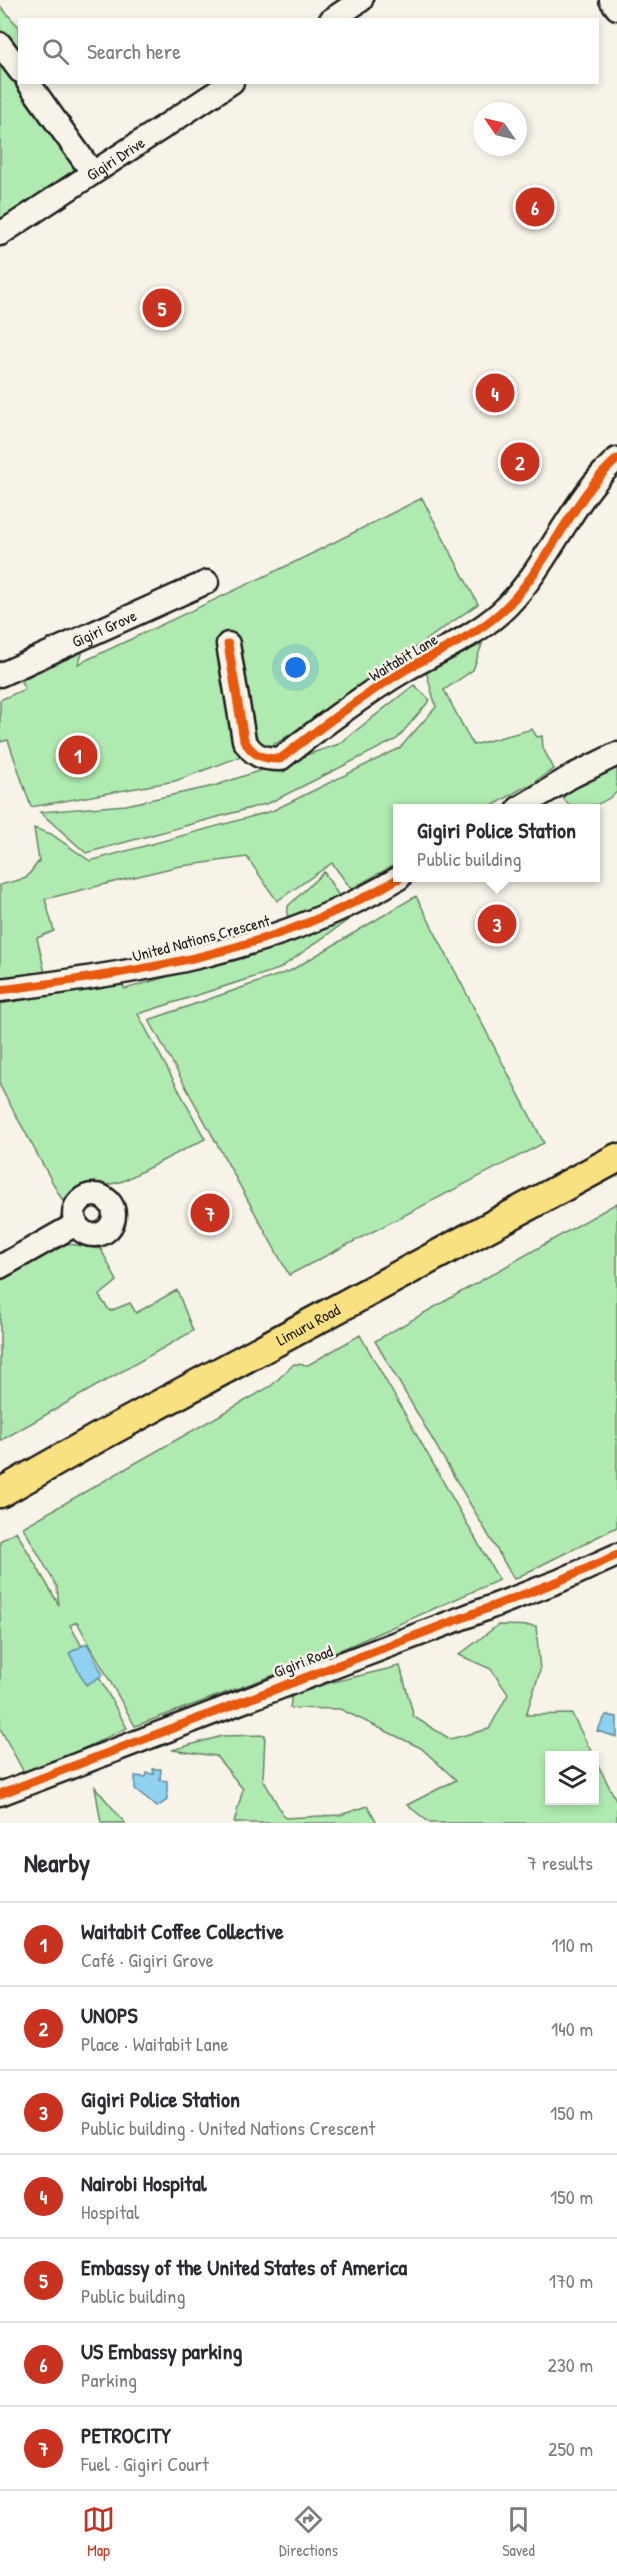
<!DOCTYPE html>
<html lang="en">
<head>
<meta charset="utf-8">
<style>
	:root { --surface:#fff; --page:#f2f2f3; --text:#2b2b33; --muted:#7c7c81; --line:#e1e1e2; --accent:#c8321e }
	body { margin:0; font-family:"Patrick Hand",sans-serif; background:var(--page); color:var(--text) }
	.controls { position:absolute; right:18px; bottom:18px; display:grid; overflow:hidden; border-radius:0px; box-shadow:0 3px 9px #0003 }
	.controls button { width:54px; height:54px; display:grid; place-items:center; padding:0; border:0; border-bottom:2px solid var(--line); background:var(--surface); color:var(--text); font:30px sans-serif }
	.compass { position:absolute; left:473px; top:102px; width:54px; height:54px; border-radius:50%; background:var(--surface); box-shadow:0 3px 9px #0003; rotate:304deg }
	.you { position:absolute; left:296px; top:668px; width:21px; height:21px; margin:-15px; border:4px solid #fff; border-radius:50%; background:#1a73e8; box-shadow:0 0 0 9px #1a73e833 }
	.badge { display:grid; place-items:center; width:39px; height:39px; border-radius:50%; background:var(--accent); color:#fff; font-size:20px; font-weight:700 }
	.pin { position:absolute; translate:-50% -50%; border:3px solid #fff; box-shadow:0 2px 6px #0006 }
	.popup { position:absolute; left:393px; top:804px; width:207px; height:78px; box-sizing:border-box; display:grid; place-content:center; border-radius:0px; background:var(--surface); filter:drop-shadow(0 2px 4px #0005); font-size:20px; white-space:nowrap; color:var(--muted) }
	.popup b { font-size:22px; color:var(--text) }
	.popup::after { content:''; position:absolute; left:50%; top:100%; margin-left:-12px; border:12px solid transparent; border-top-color:var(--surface) }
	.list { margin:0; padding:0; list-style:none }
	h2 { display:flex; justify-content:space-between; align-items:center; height:78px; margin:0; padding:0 24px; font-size:26px }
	h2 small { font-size:20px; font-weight:400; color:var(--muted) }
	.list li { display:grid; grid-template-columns:39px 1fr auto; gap:18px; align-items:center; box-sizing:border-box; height:84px; padding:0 24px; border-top:2px solid var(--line) }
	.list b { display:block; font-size:22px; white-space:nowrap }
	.list p { margin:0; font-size:20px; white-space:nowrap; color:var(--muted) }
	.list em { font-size:20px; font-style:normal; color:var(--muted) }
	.icon { flex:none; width:33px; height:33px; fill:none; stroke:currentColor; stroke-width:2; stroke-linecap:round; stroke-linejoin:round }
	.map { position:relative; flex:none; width:617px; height:1823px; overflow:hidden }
	.search { position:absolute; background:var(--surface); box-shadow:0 3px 9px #0003; left:18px; right:18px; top:18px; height:66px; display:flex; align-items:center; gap:15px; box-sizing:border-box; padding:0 21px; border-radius:0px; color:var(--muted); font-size:22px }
	.sheet { height:666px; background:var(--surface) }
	nav { display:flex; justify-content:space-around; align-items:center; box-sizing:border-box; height:84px; border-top:2px solid var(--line); background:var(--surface); font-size:16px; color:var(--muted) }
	nav a { display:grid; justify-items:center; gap:3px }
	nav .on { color:var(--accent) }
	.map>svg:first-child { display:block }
</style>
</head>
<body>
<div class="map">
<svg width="617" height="1823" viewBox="0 0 617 1823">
	<rect width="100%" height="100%" fill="#f7f3e8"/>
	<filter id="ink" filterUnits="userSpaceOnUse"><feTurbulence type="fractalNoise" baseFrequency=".0167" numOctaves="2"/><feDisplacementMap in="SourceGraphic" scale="12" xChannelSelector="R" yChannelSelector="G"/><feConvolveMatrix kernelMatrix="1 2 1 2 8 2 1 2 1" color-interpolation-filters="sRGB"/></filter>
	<g filter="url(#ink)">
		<path fill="#afebb0" stroke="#668466" stroke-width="1.5" d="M 0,6 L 19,27 L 19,67 L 24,88 L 75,169 L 0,221 Z
			M 422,498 L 478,604 L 277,743 L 175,781 L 31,807 L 8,740 L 0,742 L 0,700 L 25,689 L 21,682 L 52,661 L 82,646 L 82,654 L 78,664 L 297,561 Z
			M 482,644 L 473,670 L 444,690 L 473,745 L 532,729 L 537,737 L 542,736 L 543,748 L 554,769 L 537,780 L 532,791 L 526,786 L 489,808 L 398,808 L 398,863 L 351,889 L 332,863 L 277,901 L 247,857 L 175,867 L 45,899 L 54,931 L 37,938 L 45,973 L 0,981 L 0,885 L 26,878 L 39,861 L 34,828 L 51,834 L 90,861 L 272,811 L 400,748 L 436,707 L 426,671 Z
			M 414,685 L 430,700 L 397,739 L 269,803 L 86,853 L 40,812 L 126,805 L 214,786 L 339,744 Z
			M 617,763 L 617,792 C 602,805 590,808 571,808 L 563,798 L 579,779 Z
			M 324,872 L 352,917 L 279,969 L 138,1014 L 205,1139 L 123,1181 L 79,1192 L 65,1205 L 0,1086 L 0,1004 L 121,983 L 125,989 L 286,943 L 288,906 Z
			M 416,896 L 544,1143 L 289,1275 L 149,1020 L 290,971 Z
			M 617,1203 L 617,1527 L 514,1579 L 375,1341 Z
			M 63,1243 L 101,1249 L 117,1281 L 99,1296 L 110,1311 L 130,1303 L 136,1313 L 177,1290 L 193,1331 L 0,1441 L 0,1277 Z
			M 360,1335 L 499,1580 L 329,1655 L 135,1726 L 77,1622 L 70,1625 L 127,1728 L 26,1776 L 0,1728 L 0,1541 L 16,1531 L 59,1605 L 57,1587 L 23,1527 L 271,1386 L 294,1364 L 308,1365 Z
			M 498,1625 L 536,1626 L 540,1671 L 526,1715 L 572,1714 L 593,1755 L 550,1756 L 550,1800 L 594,1800 L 595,1759 L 617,1802 L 617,1823 L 430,1823 L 407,1805 L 456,1780 L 421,1748 L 340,1709 L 290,1708 L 292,1692 L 400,1666 L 414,1717 L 450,1739 L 489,1729 L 508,1694 L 491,1669 L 459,1655 Z
			M 265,1735 L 263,1779 L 285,1818 L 340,1815 L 368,1806 L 377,1823 L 234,1823 L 243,1789 L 216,1756 L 172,1750 L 222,1736 Z
			M 95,1787 L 125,1823 L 101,1823 Z"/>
		<path fill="#8fd1f0" stroke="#61899b" stroke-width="1.5" d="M 87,1643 L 103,1675 L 86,1685 L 69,1653 Z
			M 606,1715 L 617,1717 L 617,1737 L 597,1731 Z
			M 153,1769 L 161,1769 L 160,1780 L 167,1781 L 167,1800 L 157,1807 L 135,1790 L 135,1776 L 146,1777 L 147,1773 L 154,1774 Z"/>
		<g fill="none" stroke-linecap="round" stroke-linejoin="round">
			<defs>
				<g id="minor">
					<path d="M 611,0 L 617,8"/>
					<path d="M 331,20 L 361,0"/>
					<path d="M 0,44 L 20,71"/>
					<path d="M 28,82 L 92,172"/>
					<path id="s1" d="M 0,234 L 232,82"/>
					<path d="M 228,644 L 244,740 C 253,756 263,759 280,759 C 320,728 363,695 407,669 C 439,651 473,637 501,612 C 546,571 571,499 617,459"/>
					<path id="s2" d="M 0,675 L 207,582"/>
					<path d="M 519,808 L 572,776 L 617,754"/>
					<path d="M 0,990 C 138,973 278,951 399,878"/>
					<circle cx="94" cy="1215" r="20"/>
					<path d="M 0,1267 L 76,1224"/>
					<path d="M 0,1794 L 559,1581 L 617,1555"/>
				</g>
				<g id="major">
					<path id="s3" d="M 0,1493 L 99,1437 L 617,1158"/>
				</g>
			</defs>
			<use href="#minor" stroke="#1c1c1c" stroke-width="27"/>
			<use href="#major" stroke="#1c1c1c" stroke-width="33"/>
			<use href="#minor" stroke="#f7f3e8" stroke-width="22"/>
			<use href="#major" stroke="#f9e181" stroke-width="28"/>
			<defs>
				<path id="cycleway" d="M 228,644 L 244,740 C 253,756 263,759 280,759 C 320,728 363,695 407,669 C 439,651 473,637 501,612 C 546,571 571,499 617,459
					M 0,990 C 138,973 278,951 399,878
					M 0,1794 L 559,1581 L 617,1555"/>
			</defs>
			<use href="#cycleway" stroke="#f7f3e8" stroke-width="13"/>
			<use href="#cycleway" stroke="#e8590c" stroke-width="9"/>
		</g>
	</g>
	<g text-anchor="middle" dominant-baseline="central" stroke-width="5" stroke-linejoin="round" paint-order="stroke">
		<g font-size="16" fill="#1c1c1c" stroke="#f7f3e8">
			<text stroke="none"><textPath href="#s1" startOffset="138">Gigiri Drive</textPath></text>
			<text stroke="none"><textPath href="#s2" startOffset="114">Gigiri Grove</textPath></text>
			<text transform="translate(403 657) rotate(-31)">Waitabit Lane</text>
			<text transform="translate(201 938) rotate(-15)">United Nations Crescent</text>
			<text stroke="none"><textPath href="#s3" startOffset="351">Limuru Road</textPath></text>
			<text transform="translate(303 1661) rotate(-21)">Gigiri Road</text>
		</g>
	</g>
</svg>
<div class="controls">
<button><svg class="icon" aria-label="layers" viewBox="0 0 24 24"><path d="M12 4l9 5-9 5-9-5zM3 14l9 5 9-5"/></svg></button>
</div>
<svg class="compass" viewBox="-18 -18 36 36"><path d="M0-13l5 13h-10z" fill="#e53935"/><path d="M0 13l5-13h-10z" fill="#7c7c81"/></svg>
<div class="you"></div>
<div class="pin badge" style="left:78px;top:755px">1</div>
<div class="pin badge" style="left:520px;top:462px">2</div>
<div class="pin badge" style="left:497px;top:924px">3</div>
<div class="popup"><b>Gigiri Police Station</b>Public building</div>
<div class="pin badge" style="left:495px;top:393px">4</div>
<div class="pin badge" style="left:162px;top:308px">5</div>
<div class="pin badge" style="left:535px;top:207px">6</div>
<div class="pin badge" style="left:210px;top:1213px">7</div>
<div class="search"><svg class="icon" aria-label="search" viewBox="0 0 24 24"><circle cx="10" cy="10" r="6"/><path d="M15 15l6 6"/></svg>Search here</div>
</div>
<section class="sheet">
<h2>Nearby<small>7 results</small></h2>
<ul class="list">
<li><span class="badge">1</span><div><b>Waitabit Coffee Collective</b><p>Café · Gigiri Grove</p></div><em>110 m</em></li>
<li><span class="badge">2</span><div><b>UNOPS</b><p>Place · Waitabit Lane</p></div><em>140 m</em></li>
<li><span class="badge">3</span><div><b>Gigiri Police Station</b><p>Public building · United Nations Crescent</p></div><em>150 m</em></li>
<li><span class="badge">4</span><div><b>Nairobi Hospital</b><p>Hospital</p></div><em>150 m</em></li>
<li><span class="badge">5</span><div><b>Embassy of the United States of America</b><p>Public building</p></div><em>170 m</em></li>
<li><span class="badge">6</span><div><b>US Embassy parking</b><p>Parking</p></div><em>230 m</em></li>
<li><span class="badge">7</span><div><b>PETROCITY</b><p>Fuel · Gigiri Court</p></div><em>250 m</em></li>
</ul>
</section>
<nav>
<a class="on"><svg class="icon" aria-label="map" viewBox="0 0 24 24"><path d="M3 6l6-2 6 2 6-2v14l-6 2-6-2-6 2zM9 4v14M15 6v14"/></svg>Map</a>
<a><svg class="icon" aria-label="directions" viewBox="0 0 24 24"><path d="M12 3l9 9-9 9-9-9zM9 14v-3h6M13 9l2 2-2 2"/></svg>Directions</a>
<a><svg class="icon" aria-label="saved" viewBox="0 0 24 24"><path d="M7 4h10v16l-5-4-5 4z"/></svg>Saved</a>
</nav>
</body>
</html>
